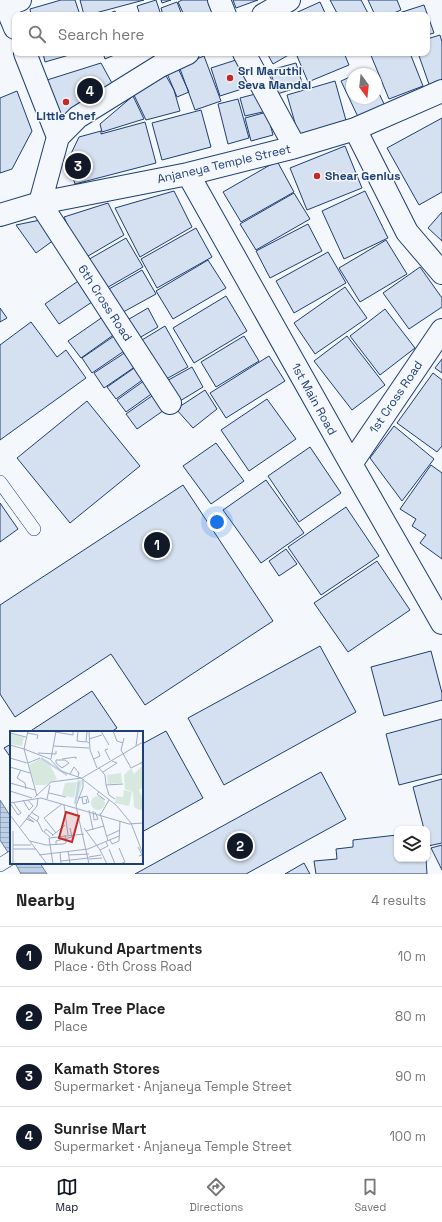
<!DOCTYPE html>
<html lang="en">
<head>
<meta charset="utf-8">
<style>
	:root { --surface:#fff; --page:#f6f6f6; --text:#222; --muted:#767676; --line:#e0e0e0; --accent:#111827 }
	body { margin:0; font-family:"Space Grotesk",sans-serif; background:var(--page); color:var(--text) }
	.controls { position:absolute; right:12px; bottom:12px; display:grid; overflow:hidden; border-radius:8px; box-shadow:0 1px 3px #0004 }
	.controls button { width:36px; height:36px; display:grid; place-items:center; padding:0; border:0; border-bottom:1px solid var(--line); background:var(--surface); color:var(--text); font:20px sans-serif }
	.compass { position:absolute; left:346px; top:68px; width:36px; height:36px; border-radius:50%; background:var(--surface); box-shadow:0 1px 3px #0004; rotate:165deg }
	.you { position:absolute; left:217px; top:522px; width:14px; height:14px; margin:-10px; border:3px solid #fff; border-radius:50%; background:#1a73e8; box-shadow:0 0 0 6px #1a73e833 }
	.badge { display:grid; place-items:center; width:26px; height:26px; border-radius:50%; background:var(--accent); color:#fff; font-size:13px; font-weight:700 }
	.pin { position:absolute; translate:-50% -50%; border:2px solid #fff; box-shadow:0 1px 4px #0006 }
	.list { margin:0; padding:0; list-style:none }
	h2 { display:flex; justify-content:space-between; align-items:center; height:52px; margin:0; padding:0 16px; font-size:17px }
	h2 small { font-size:13px; font-weight:400; color:var(--muted) }
	.list li { display:grid; grid-template-columns:26px 1fr auto; gap:12px; align-items:center; box-sizing:border-box; height:60px; padding:0 16px; border-top:1px solid var(--line) }
	.list b { display:block; font-size:15px; white-space:nowrap }
	.list p { margin:0; font-size:13px; white-space:nowrap; color:var(--muted) }
	.list em { font-size:13px; font-style:normal; color:var(--muted) }
	.icon { flex:none; width:22px; height:22px; fill:none; stroke:currentColor; stroke-width:2; stroke-linecap:round; stroke-linejoin:round }
	.map { position:relative; flex:none; width:442px; height:874px; overflow:hidden }
	.search { position:absolute; background:var(--surface); box-shadow:0 1px 3px #0004; left:12px; right:12px; top:12px; height:44px; display:flex; align-items:center; gap:10px; box-sizing:border-box; padding:0 14px; border-radius:8px; color:var(--muted); font-size:15px }
	.sheet { height:292px; background:var(--surface) }
	nav { display:flex; justify-content:space-around; align-items:center; box-sizing:border-box; height:56px; border-top:1px solid var(--line); background:var(--surface); font-size:11px; color:var(--muted) }
	nav a { display:grid; justify-items:center; gap:2px }
	nav .on { color:var(--accent) }
	.map>svg:first-child { display:block }
</style>
</head>
<body>
<div class="map">
<svg width="442" height="874" viewBox="0 0 442 874">
	<defs>
		<pattern id="water-rules" width="6" height="5" patternUnits="userSpaceOnUse"><rect width="6" height="5" fill="#bed0e5"/><path d="M0 2.5h6" fill="none" stroke="#9aaabe"/></pattern>
	</defs>
	<rect width="100%" height="100%" fill="#f4f7fb"/>
	<path fill="url(#water-rules)" stroke="#687fa3" d="M 0,800 L 11,817 L 11,857 L 0,840 Z
		M 15,863 L 40,863 L 47,874 L 21,874 Z"/>
	<path fill="#d5e0f0" stroke="#1d3f73" d="M 61,0 L 75,0 L 80,15 L 31,15 L 30,9 Z
		M 80,0 L 144,0 L 88,15 L 84,15 Z
		M 156,0 L 161,15 L 140,15 L 137,6 Z
		M 161,0 L 171,0 L 162,3 Z
		M 182,0 L 211,0 L 216,15 L 184,15 L 178,2 Z
		M 233,0 L 258,0 L 236,8 Z
		M 330,0 L 361,0 L 369,15 L 338,15 Z
		M 368,0 L 397,0 L 401,10 L 389,15 L 375,15 Z
		M 177,2 L 182,15 L 163,15 L 161,8 Z
		M 320,2 L 326,15 L 291,15 Z
		M 424,5 L 434,33 L 427,35 L 427,15 L 400,15 L 399,13 Z
		M 115,11 L 117,15 L 105,15 Z
		M 440,35 L 442,42 L 442,86 L 431,90 L 418,53 L 427,53 L 427,39 Z
		M 43,53 L 76,53 L 45,62 Z
		M 103,53 L 119,53 L 105,59 Z
		M 267,53 L 292,53 L 273,64 Z
		M 303,53 L 344,53 L 349,65 L 308,82 L 297,56 Z
		M 370,53 L 410,53 L 423,86 L 389,99 Z
		M 204,56 L 221,101 L 195,110 L 179,66 Z
		M 239,59 L 248,87 L 220,96 L 211,68 Z
		M 101,63 L 113,85 L 60,122 L 47,80 Z
		M 296,63 L 303,86 L 277,94 L 270,70 Z
		M 177,66 L 189,92 L 177,97 L 166,71 Z
		M 367,69 L 370,74 L 356,74 Z
		M 165,74 L 174,90 L 180,111 L 146,120 L 133,93 Z
		M 352,76 L 352,98 L 376,98 L 376,87 L 385,106 L 359,119 L 341,81 Z
		M 335,81 L 347,124 L 299,137 L 287,95 Z
		M 17,91 L 32,131 L 12,169 L 0,173 L 0,98 Z
		M 263,92 L 267,111 L 245,116 L 240,98 Z
		M 133,96 L 144,119 L 102,132 L 100,124 Z
		M 238,99 L 249,138 L 228,144 L 218,104 Z
		M 201,110 L 211,147 L 162,160 L 152,123 Z
		M 267,112 L 273,135 L 251,141 L 245,118 Z
		M 442,118 L 442,192 L 419,205 L 387,148 Z
		M 145,122 L 156,163 L 75,184 L 68,160 L 79,137 L 101,131 L 101,134 Z
		M 345,146 L 362,188 L 307,210 L 290,168 Z
		M 277,161 L 294,192 L 241,222 L 223,192 Z
		M 174,191 L 192,227 L 140,257 L 115,208 Z
		M 365,191 L 388,238 L 344,259 L 322,211 Z
		M 294,193 L 310,219 L 256,250 L 240,224 Z
		M 108,203 L 124,235 L 83,259 L 64,217 Z
		M 442,212 L 442,241 L 428,228 Z
		M 45,219 L 58,237 L 36,253 L 16,225 Z
		M 308,224 L 322,251 L 270,278 L 256,251 Z
		M 196,228 L 212,257 L 157,288 L 141,259 Z
		M 126,238 L 143,267 L 103,290 L 86,261 Z
		M 386,240 L 407,274 L 360,302 L 339,268 Z
		M 328,252 L 346,283 L 294,313 L 276,281 Z
		M 208,260 L 226,288 L 173,319 L 156,291 Z
		M 420,267 L 442,298 L 442,307 L 409,329 L 383,293 Z
		M 142,270 L 156,294 L 116,316 L 102,293 Z
		M 84,277 L 98,298 L 59,324 L 45,304 Z
		M 345,287 L 367,318 L 315,354 L 294,323 Z
		M 226,296 L 247,331 L 194,363 L 173,328 Z
		M 0,308 L 7,318 L 0,322 Z
		M 148,308 L 158,327 L 134,341 L 124,322 Z
		M 385,309 L 415,348 L 380,375 L 350,336 Z
		M 107,314 L 119,331 L 81,358 L 68,341 Z
		M 31,322 L 57,357 L 66,350 L 86,378 L 0,440 L 0,345 Z
		M 165,326 L 188,367 L 159,383 L 137,343 Z
		M 120,332 L 130,347 L 92,373 L 82,358 Z
		M 244,336 L 259,361 L 216,387 L 201,362 Z
		M 347,336 L 385,385 L 352,410 L 314,361 Z
		M 129,350 L 139,364 L 104,388 L 94,373 Z
		M 269,356 L 285,381 L 226,418 L 210,393 Z
		M 442,359 L 442,373 L 435,368 Z
		M 140,364 L 148,376 L 116,399 L 107,387 Z
		M 192,367 L 203,387 L 175,404 L 163,383 Z
		M 433,373 L 442,380 L 442,446 L 437,452 L 397,423 Z
		M 148,378 L 157,390 L 126,412 L 117,400 Z
		M 205,390 L 217,409 L 193,428 L 176,409 Z
		M 159,391 L 170,406 L 137,429 L 126,414 Z
		M 267,399 L 296,439 L 249,471 L 221,430 Z
		M 87,401 L 140,466 L 70,523 L 17,458 Z
		M 394,426 L 434,459 L 402,501 L 370,458 Z
		M 216,443 L 244,481 L 211,504 L 183,466 Z
		M 310,447 L 341,493 L 299,522 L 268,476 Z
		M 431,465 L 442,473 L 442,559 L 420,543 L 426,535 L 412,526 L 416,519 L 400,509 Z
		M 266,480 L 304,533 L 261,563 L 223,510 Z
		M 183,485 L 273,621 L 145,705 L 111,654 L 15,717 L 0,694 L 0,605 Z
		M 0,503 L 18,529 L 0,542 Z
		M 346,507 L 379,556 L 321,595 L 288,547 Z
		M 286,549 L 297,564 L 279,576 L 269,561 Z
		M 377,561 L 410,610 L 348,652 L 314,603 Z
		M 320,646 L 356,712 L 224,785 L 188,718 Z
		M 431,651 L 442,693 L 442,700 L 384,716 L 371,667 Z
		M 92,691 L 117,728 L 111,732 L 29,732 Z
		M 442,719 L 442,774 L 399,785 L 386,734 Z
		M 166,731 L 203,798 L 142,832 L 142,744 Z
		M 11,744 L 11,758 L 4,748 Z
		M 321,772 L 346,819 L 246,874 L 135,874 Z
		M 442,779 L 442,843 L 428,846 L 427,829 L 424,829 L 413,787 Z
		M 397,835 L 397,859 L 426,859 L 427,874 L 316,874 L 314,861 L 337,859 L 336,849 L 353,847 L 353,840 Z
		M 442,845 L 442,870 L 431,848 Z
		M 304,863 L 310,874 L 285,874 Z"/>
	<g fill="none" stroke-linecap="round" stroke-linejoin="round">
		<defs>
			<path id="service" d="M 0,482 L 34,529
				M 0,865 L 11,858"/>
			<path id="minor" d="M 219,0 L 225,15
				M 263,15 L 289,0
				M 15,28 L 5,4 L 20,0
				M 25,53 L 58,137
				M 244,53 L 295,147
				M 355,129 L 407,232 L 442,273
				M 188,174 L 351,464 L 442,623
				M 0,215 L 40,203 L 188,174 L 295,147 L 355,129 L 442,91
				M 170,403 L 40,203 L 58,137 L 78,117 L 160,66 L 188,53
				M 351,464 L 442,330"/>
		</defs>
		<use href="#service" stroke="#1d3f73" stroke-width="14"/>
		<use href="#minor" stroke="#1d3f73" stroke-width="24"/>
		<use href="#service" stroke="#f4f7fb" stroke-width="13"/>
		<use href="#minor" stroke="#f4f7fb" stroke-width="22"/>
	</g>
	<g fill="#c62828" stroke="#f4f7fb" stroke-width="1.5">
		<circle cx="230" cy="78" r="4"/>
		<circle cx="66" cy="102" r="4"/>
		<circle cx="317" cy="176" r="4"/>
	</g>
	<g text-anchor="middle" dominant-baseline="central" stroke-width="3" stroke-linejoin="round" paint-order="stroke">
		<g font-size="12" font-weight="bold" fill="#1d3f73" stroke="#f4f7fb" text-anchor="start">
			<text x="238" y="71">Sri Maruthi<tspan x="238" dy="14">Seva Mandal</tspan></text>
			<text x="66" y="116" text-anchor="middle">Little Chef</text>
			<text x="325" y="176">Shear Genius</text>
		</g>
		<g font-size="12" fill="#1d3f73" stroke="#f4f7fb">
			<text transform="translate(224 164) rotate(-13)">Anjaneya Temple Street</text>
			<text transform="translate(105 303) rotate(57)">6th Cross Road</text>
			<text transform="translate(396 397) rotate(-56)">1st Cross Road</text>
			<text transform="translate(314 399) rotate(61)">1st Main Road</text>
		</g>
	</g>
	<g transform="translate(10 731)">
		<rect width="133" height="133" fill="#f4f7fb"/>
		<path d="M 67,49 L 72,49 L 72,52 L 66,74 ZM 67,51 L 64,67 L 52,64 L 55,52 Z" fill="#d7e8df"/>
		<path d="M 133,30 L 133,56 L 129,59 L 133,68 L 133,79 L 129,79 L 124,76 L 123,61 L 115,58 L 114,44 L 121,37 L 124,43 L 132,35 L 129,31 ZM81 72a7 7 0 1 1 14 0a7 7 0 1 1-14 0Z" fill="#d7e8df"/>
		<path d="M 114,59 L 122,61 L 119,75 L 105,72 L 106,65 L 113,66 Z" fill="#d7e8df"/>
		<path d="M 0,3 L 14,6 L 12,15 L 0,13 ZM 31,27 L 38,30 L 47,48 L 35,54 L 25,54 L 19,34 ZM 111,42 L 112,52 L 98,53 L 97,44 Z" fill="#d7e8df"/>
		<path fill="none" stroke="#bed0e5" stroke-width="2" d="M 31,27 L 57,44M 65,73 L 69,51"/>
		<path fill="none" stroke="#9eadc5" stroke-width="1" d="M 18,0 L 14,18 L 27,65M 68,0 L 67,10 L 76,11M 79,0 L 80,19 L 87,37M 91,0 L 99,14M 103,0 L 107,10 L 113,12M 45,1 L 63,4 L 63,0M 77,1 L 76,10 L 79,12M 0,2 L 16,6M 17,2 L 28,4 L 27,8M 114,7 L 111,19 L 121,37 L 133,31M 79,8 L 92,4M 0,14 L 14,18M 43,15 L 79,17M 126,15 L 128,0M 14,18 L 40,28 L 51,40 L 71,47 L 106,74 L 121,92M 98,18 L 95,19 L 100,29M 28,22 L 46,23 L 46,20M 0,27 L 17,32M 41,28 L 46,0M 52,28 L 66,26 L 66,28M 84,28 L 90,25 L 88,20M 46,29 L 55,29 L 59,32 L 52,37 L 46,32 ZM 18,32 L 30,27M 0,36 L 20,42M 89,37 L 95,44 L 96,54 L 113,53M 11,39 L 7,47 L 15,52 L 16,58M 93,41 L 107,32 L 102,30M 60,43 L 64,36 L 69,42 L 68,46M 73,48 L 73,56 L 66,75 L 79,133M 0,52 L 25,59M 96,54 L 99,64 L 105,68M 0,60 L 22,67M 89,61 L 87,63 L 95,69M 39,62 L 56,66M 25,66 L 41,51 L 72,47 L 133,11M 72,66 L 73,73 L 77,72 L 76,68M 68,67 L 77,65 L 79,72M 37,68 L 40,54M 13,69 L 19,79 L 23,75 L 18,69M 0,72 L 8,84 L 11,82 L 3,71M 0,72 L 31,67 L 119,93 L 133,92M 54,74 L 58,104M 79,79 L 83,99M 83,80 L 84,89 L 88,88 L 85,81M 21,81 L 29,86 L 27,90M 90,82 L 98,110M 91,83 L 99,69M 0,84 L 37,133M 18,84 L 28,91 L 33,101M 16,88 L 24,91 L 17,86M 121,92 L 133,123M 10,96 L 27,75 L 28,67M 74,97 L 90,119 L 97,133M 76,100 L 94,95M 46,102 L 34,87 L 52,73M 42,105 L 55,94M 97,105 L 110,99M 40,106 L 34,101 L 36,98 L 43,104M 100,109 L 102,113 L 109,110 L 110,90M 20,110 L 36,114 L 53,113 L 56,112 L 55,104M 3,114 L 21,114M 46,114 L 46,110 L 62,106 L 60,97M 128,116 L 132,124 L 129,125M 109,117 L 115,131 L 110,133M 3,118 L 26,118M 99,118 L 105,133M 90,119 L 98,115 L 96,111M 58,120 L 60,133M 50,121 L 51,133M 29,124 L 78,118 L 109,105M 59,124 L 79,123M 79,126 L 91,124M 79,128 L 92,127M 51,130 L 79,127M 3,133 L 3,100M 43,133 L 39,107 L 74,103"/>
		<path fill="#c62828" fill-opacity="0.15" stroke="#c62828" stroke-width="2" d="M 56,81 L 69,85 L 62,111 L 49,107 Z"/>
		<rect width="133" height="133" fill="none" stroke="#1d3f73" stroke-width="2"/>
	</g>
</svg>
<div class="controls">
<button><svg class="icon" aria-label="layers" viewBox="0 0 24 24"><path d="M12 4l9 5-9 5-9-5zM3 14l9 5 9-5"/></svg></button>
</div>
<svg class="compass" viewBox="-18 -18 36 36"><path d="M0-13l5 13h-10z" fill="#e53935"/><path d="M0 13l5-13h-10z" fill="#767676"/></svg>
<div class="you"></div>
<div class="pin badge" style="left:157px;top:545px">1</div>
<div class="pin badge" style="left:240px;top:846px">2</div>
<div class="pin badge" style="left:78px;top:166px">3</div>
<div class="pin badge" style="left:90px;top:91px">4</div>
<div class="search"><svg class="icon" aria-label="search" viewBox="0 0 24 24"><circle cx="10" cy="10" r="6"/><path d="M15 15l6 6"/></svg>Search here</div>
</div>
<section class="sheet">
<h2>Nearby<small>4 results</small></h2>
<ul class="list">
<li><span class="badge">1</span><div><b>Mukund Apartments</b><p>Place · 6th Cross Road</p></div><em>10 m</em></li>
<li><span class="badge">2</span><div><b>Palm Tree Place</b><p>Place</p></div><em>80 m</em></li>
<li><span class="badge">3</span><div><b>Kamath Stores</b><p>Supermarket · Anjaneya Temple Street</p></div><em>90 m</em></li>
<li><span class="badge">4</span><div><b>Sunrise Mart</b><p>Supermarket · Anjaneya Temple Street</p></div><em>100 m</em></li>
</ul>
</section>
<nav>
<a class="on"><svg class="icon" aria-label="map" viewBox="0 0 24 24"><path d="M3 6l6-2 6 2 6-2v14l-6 2-6-2-6 2zM9 4v14M15 6v14"/></svg>Map</a>
<a><svg class="icon" aria-label="directions" viewBox="0 0 24 24"><path d="M12 3l9 9-9 9-9-9zM9 14v-3h6M13 9l2 2-2 2"/></svg>Directions</a>
<a><svg class="icon" aria-label="saved" viewBox="0 0 24 24"><path d="M7 4h10v16l-5-4-5 4z"/></svg>Saved</a>
</nav>
</body>
</html>
